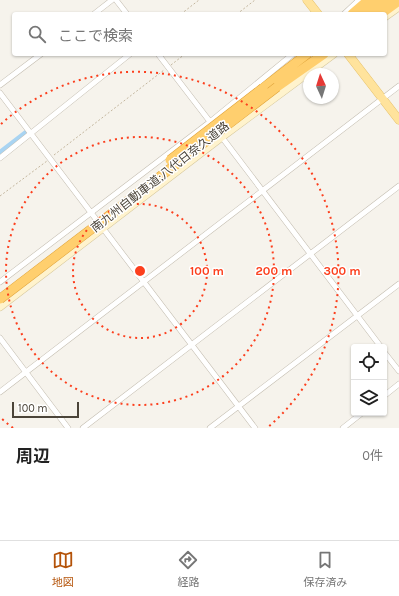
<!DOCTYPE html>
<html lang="ja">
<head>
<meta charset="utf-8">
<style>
	:root { --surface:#fff; --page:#f6f6f6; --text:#222; --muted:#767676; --line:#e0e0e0; --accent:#b45309 }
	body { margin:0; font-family:Karla,"Noto Sans JP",sans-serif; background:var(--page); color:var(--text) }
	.controls { position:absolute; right:12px; bottom:12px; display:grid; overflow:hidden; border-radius:4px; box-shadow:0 1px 3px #0004 }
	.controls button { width:36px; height:36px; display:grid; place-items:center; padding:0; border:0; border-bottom:1px solid var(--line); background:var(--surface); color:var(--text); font:20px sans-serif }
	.compass { position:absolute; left:303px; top:68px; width:36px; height:36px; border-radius:50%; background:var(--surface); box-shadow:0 1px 3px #0004; rotate:356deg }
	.scale { position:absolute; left:12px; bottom:10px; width:67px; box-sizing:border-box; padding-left:4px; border:2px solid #4b4439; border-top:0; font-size:11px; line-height:14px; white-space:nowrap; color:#4b4439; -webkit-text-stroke:3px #fff; paint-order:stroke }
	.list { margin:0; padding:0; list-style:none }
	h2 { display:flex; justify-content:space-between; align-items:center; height:52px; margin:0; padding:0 16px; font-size:17px }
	h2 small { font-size:13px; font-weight:400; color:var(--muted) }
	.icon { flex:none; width:22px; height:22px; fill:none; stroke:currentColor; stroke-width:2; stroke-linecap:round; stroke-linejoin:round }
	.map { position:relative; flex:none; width:399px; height:428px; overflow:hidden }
	.search { position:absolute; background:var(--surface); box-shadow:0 1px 3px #0004; left:12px; right:12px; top:12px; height:44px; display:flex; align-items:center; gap:10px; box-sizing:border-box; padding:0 14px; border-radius:4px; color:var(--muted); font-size:15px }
	.sheet { height:112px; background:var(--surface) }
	nav { display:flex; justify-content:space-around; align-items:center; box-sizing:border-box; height:56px; border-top:1px solid var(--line); background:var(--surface); font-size:11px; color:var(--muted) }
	nav a { display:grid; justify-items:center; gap:2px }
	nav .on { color:var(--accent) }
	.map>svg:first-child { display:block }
</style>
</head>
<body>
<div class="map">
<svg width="399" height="428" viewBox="0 0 399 428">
	<rect width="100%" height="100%" fill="#f6f3ec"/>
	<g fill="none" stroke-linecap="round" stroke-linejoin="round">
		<path stroke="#a9d4f2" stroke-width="4.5" d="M 0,152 L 26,132"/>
		<defs>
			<path id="street" d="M 116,0 L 127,14
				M 94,14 L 112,0
				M 344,14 L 359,0
				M 158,54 L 211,123
				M 0,85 L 41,54
				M 0,93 L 255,428
				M 221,136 L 381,347
				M 0,158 L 130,54
				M 0,282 L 210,122 L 293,54
				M 0,338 L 68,428
				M 384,352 L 399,371
				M 0,392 L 399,86
				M 384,396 L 399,384
				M 83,428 L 399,186
				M 210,428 L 399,284
				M 343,428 L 362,413"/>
			<path id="secondary" d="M 385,17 L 399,7
				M 0,307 L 222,137 L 334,54"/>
			<path id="primary" d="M 307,0 L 318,14
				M 348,54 L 399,120"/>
			<path id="highway" d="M 385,11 L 399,1
				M 352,14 L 368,0
				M 361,14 L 379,0
				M 372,14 L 390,0
				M 277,87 L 324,54
				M 263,88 L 307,54"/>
		</defs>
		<use href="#street" stroke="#c2bbae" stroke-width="6"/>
		<use href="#secondary" stroke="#d6c79b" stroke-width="8"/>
		<use href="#primary" stroke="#e6c16a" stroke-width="9"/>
		<use href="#highway" stroke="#e0a43c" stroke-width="10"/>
		<path stroke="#c4b79f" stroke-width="1" stroke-dasharray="2 2" stroke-linecap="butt" d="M 181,14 L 199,0
			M 237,14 L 255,0
			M 171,65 L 185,54
			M 54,155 L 164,70
			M 0,196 L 47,161"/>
		<use href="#street" stroke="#fff" stroke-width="5"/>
		<use href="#secondary" stroke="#fff3cd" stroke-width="7"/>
		<use href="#primary" stroke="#ffe39c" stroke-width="8"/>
		<use href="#highway" stroke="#ffcf6e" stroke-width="9"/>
		<defs>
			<path id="highway-bridge" d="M 170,160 L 263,88
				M 0,299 L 277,87"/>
		</defs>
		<use href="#highway-bridge" stroke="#e0a43c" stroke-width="10" stroke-linecap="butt"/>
		<use href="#highway-bridge" stroke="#ffcf6e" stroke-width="9"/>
	</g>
	<g fill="none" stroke="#fc3f1d" stroke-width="2" stroke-dasharray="2 4">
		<circle cx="140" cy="271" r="67"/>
		<circle cx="140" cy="271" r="134"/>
		<path d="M13 428A202 202 0 0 1 1 418M1 124A202 202 0 1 1 267 428"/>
	</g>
	<g text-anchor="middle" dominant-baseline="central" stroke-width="3" stroke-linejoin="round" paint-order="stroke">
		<g font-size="12" fill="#4b4439" stroke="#fff">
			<text transform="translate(160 177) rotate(-38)">南九州自動車道;八代日奈久道路</text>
		</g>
	</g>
	<circle cx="140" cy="271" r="6" fill="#fc3f1d" stroke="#fff" stroke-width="2"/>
	<g font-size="12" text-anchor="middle" font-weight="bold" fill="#fc3f1d" stroke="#fff" stroke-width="3" stroke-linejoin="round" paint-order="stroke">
		<text x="207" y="275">100 m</text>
		<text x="274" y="275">200 m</text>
		<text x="342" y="275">300 m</text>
	</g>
</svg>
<div class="controls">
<button><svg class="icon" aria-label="locate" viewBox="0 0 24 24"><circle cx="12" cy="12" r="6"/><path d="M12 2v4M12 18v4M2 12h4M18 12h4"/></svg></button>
<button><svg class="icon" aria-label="layers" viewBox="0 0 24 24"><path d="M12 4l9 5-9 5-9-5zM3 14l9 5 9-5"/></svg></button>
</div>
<svg class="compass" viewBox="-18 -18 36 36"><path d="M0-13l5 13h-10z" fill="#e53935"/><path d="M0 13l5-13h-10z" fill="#767676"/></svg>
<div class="scale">100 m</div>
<div class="search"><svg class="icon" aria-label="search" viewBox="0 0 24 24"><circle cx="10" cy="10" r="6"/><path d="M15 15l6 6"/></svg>ここで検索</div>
</div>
<section class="sheet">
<h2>周辺<small>0件</small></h2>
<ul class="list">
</ul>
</section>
<nav>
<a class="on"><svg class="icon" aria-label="map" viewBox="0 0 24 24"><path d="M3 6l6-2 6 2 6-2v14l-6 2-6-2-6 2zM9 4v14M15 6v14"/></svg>地図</a>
<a><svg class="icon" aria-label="directions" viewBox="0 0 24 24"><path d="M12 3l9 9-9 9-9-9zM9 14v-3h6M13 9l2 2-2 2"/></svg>経路</a>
<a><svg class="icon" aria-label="saved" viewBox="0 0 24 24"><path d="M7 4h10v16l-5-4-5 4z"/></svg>保存済み</a>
</nav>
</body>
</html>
